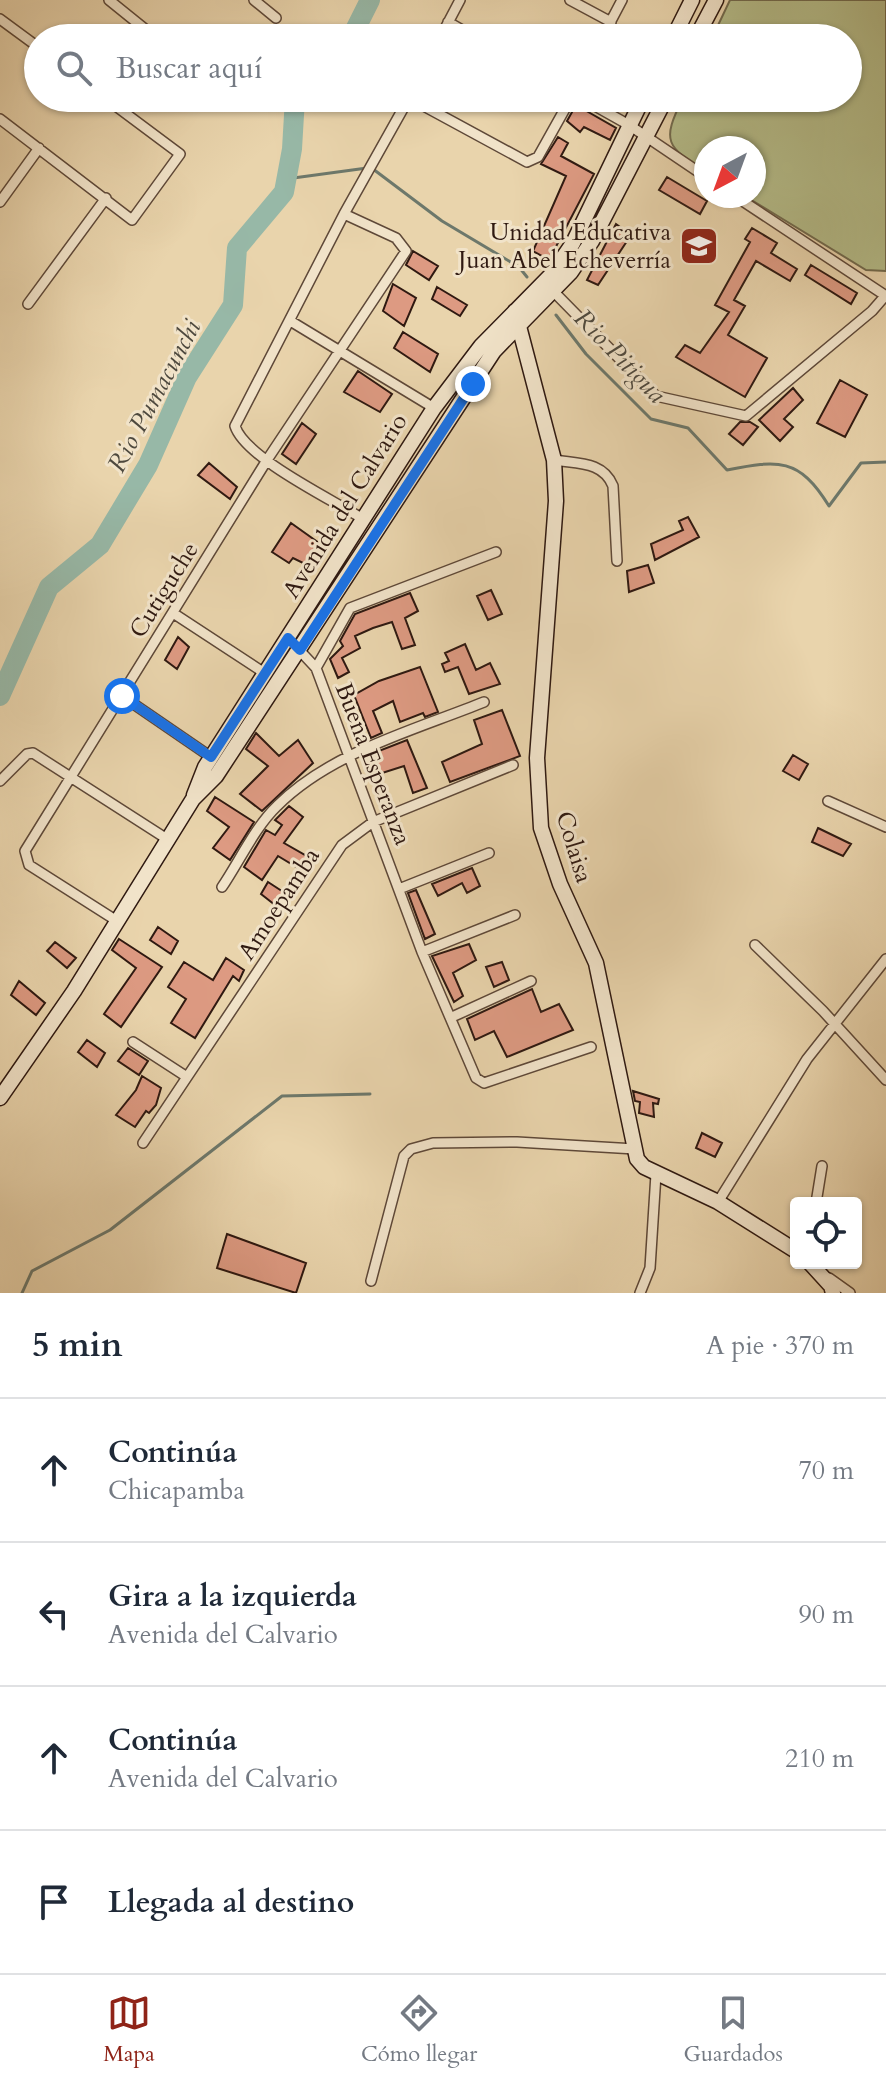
<!DOCTYPE html>
<html lang="es">
<head>
<meta charset="utf-8">
<style>
	:root { --surface:#fff; --page:#f2f2f3; --text:#1f2937; --muted:#747a83; --line:#e0e1e3; --accent:#8f2418 }
	body { margin:0; font-family:Cardo,serif; background:var(--page); color:var(--text) }
	.controls { position:absolute; right:24px; bottom:24px; display:grid; overflow:hidden; border-radius:8px; box-shadow:0 2px 6px #0004 }
	.controls button { width:72px; height:72px; display:grid; place-items:center; padding:0; border:0; border-bottom:2px solid var(--line); background:var(--surface); color:var(--text); font:40px sans-serif }
	.compass { position:absolute; left:694px; top:136px; width:72px; height:72px; border-radius:50%; background:var(--surface); box-shadow:0 2px 6px #0004; rotate:221deg }
	.stop { position:absolute; width:24px; height:24px; margin:-18px; border:6px solid #1a73e8; border-radius:50%; background:#fff }
	.stop.end { background:#1a73e8; border-color:#fff; box-shadow:0 2px 8px #0008 }
	.list { margin:0; padding:0; list-style:none }
	h2 { display:flex; justify-content:space-between; align-items:center; height:104px; margin:0; padding:0 32px; font-size:34px }
	h2 small { font-size:26px; font-weight:400; color:var(--muted) }
	.list li { display:grid; grid-template-columns:52px 1fr auto; gap:24px; align-items:center; box-sizing:border-box; height:144px; padding:0 32px; border-top:2px solid var(--line) }
	.list b { display:block; font-size:30px; white-space:nowrap }
	.list p { margin:0; font-size:26px; white-space:nowrap; color:var(--muted) }
	.list em { font-size:26px; font-style:normal; color:var(--muted) }
	.icon { flex:none; width:44px; height:44px; fill:none; stroke:currentColor; stroke-width:2; stroke-linecap:round; stroke-linejoin:round }
	.map { position:relative; flex:none; width:886px; height:1293px; overflow:hidden }
	.search { position:absolute; background:var(--surface); box-shadow:0 2px 6px #0004; left:24px; right:24px; top:24px; height:88px; display:flex; align-items:center; gap:20px; box-sizing:border-box; padding:0 28px; border-radius:44px; color:var(--muted); font-size:30px }
	.sheet { height:680px; background:var(--surface) }
	nav { display:flex; justify-content:space-around; align-items:center; box-sizing:border-box; height:112px; border-top:2px solid var(--line); background:var(--surface); font-size:22px; color:var(--muted) }
	nav a { display:grid; justify-items:center; gap:4px }
	nav .on { color:var(--accent) }
	.map>svg:first-child { display:block }
</style>
</head>
<body>
<div class="map">
<svg width="886" height="1293" viewBox="0 0 886 1293">
	<rect width="100%" height="100%" fill="#e9d4ac"/>
	<filter id="stains"><feTurbulence type="fractalNoise" baseFrequency=".0025" numOctaves="4"/><feColorMatrix values="0 0 0 0 .2 0 0 0 0 .09 0 0 0 0 .02 0 0 0 .5 -.17"/></filter>
	<radialGradient id="worn" r=".72"><stop offset=".6" stop-color="#630" stop-opacity="0"/><stop offset="1" stop-color="#630" stop-opacity=".3"/></radialGradient>
	<path fill="#b5bd8a" stroke="#726b4e" stroke-width="2" d="M 730,0 L 886,0 L 886,271 L 866,270 L 745,196 L 754,196 L 754,148 L 706,148 L 706,172 C 666,146 661,142 683,98 L 848,98 L 848,38 L 712,38 Z"/>
	<g fill="none" stroke-linecap="round" stroke-linejoin="round">
		<path stroke="#6d786b" stroke-width="3" d="M 373,169 L 442,221 L 519,267 L 527,277
			M 286,179 L 367,168
			M 556,315 L 586,354 L 651,419 L 688,428 L 727,470 C 778,460 799,457 829,506 L 861,463 L 886,462
			M 22,1293 L 32,1271 L 110,1230 L 282,1096 L 370,1094"/>
		<path stroke="#97b8a7" stroke-width="20" d="M 351,38 L 370,0
			M 0,696 L 49,587 L 100,545 L 148,465 L 187,377 L 233,305 L 237,248 L 284,192 L 292,149 L 295,98"/>
	</g>
	<path fill="#dd9a82" stroke="#2f1911" stroke-width="2" d="M 576,105 L 616,128 L 610,140 L 584,127 L 580,132 L 567,121 Z
		M 558,137 L 568,143 L 561,156 L 594,174 L 549,260 L 533,251 L 566,176 L 541,164 Z
		M 667,177 L 707,201 L 700,214 L 659,190 Z
		M 616,224 L 631,235 L 598,285 L 587,280 Z
		M 752,228 L 777,243 L 771,253 L 797,269 L 790,281 L 756,261 L 734,300 L 745,306 L 728,335 L 767,358 L 745,397 L 676,357 L 685,345 L 700,353 L 729,312 L 715,305 L 750,242 L 745,239 Z
		M 413,251 L 438,266 L 429,280 L 406,265 Z
		M 811,265 L 857,293 L 851,304 L 805,275 Z
		M 393,284 L 416,298 L 404,326 L 383,311 Z
		M 437,287 L 467,305 L 460,316 L 432,299 Z
		M 403,332 L 438,354 L 430,372 L 394,348 Z
		M 358,371 L 392,394 L 380,412 L 344,392 Z
		M 840,380 L 867,395 L 845,437 L 817,423 Z
		M 793,388 L 803,400 L 784,419 L 793,427 L 780,441 L 759,420 Z
		M 740,422 L 750,422 L 758,427 L 743,445 L 729,434 Z
		M 302,423 L 316,434 L 296,464 L 282,454 Z
		M 209,463 L 237,487 L 230,499 L 198,475 Z
		M 688,517 L 699,537 L 655,560 L 651,544 L 683,530 L 679,521 Z
		M 291,523 L 319,543 L 305,564 L 293,558 L 289,563 L 272,552 Z
		M 648,565 L 654,583 L 629,592 L 627,571 Z
		M 491,590 L 502,614 L 488,620 L 477,596 Z
		M 410,593 L 418,611 L 405,618 L 415,645 L 402,649 L 392,622 L 373,628 L 355,636 L 360,648 L 342,658 L 349,672 L 338,678 L 330,659 L 343,646 L 340,641 L 355,614 Z
		M 178,637 L 189,647 L 177,669 L 165,660 Z
		M 465,644 L 476,670 L 490,663 L 500,684 L 469,694 L 458,667 L 445,672 L 442,664 L 449,661 L 445,653 Z
		M 420,667 L 438,712 L 425,717 L 423,713 L 400,722 L 393,701 L 373,711 L 382,733 L 371,738 L 354,695 L 379,681 Z
		M 502,710 L 520,756 L 450,782 L 442,762 L 482,744 L 474,720 Z
		M 256,733 L 279,756 L 298,740 L 313,763 L 262,811 L 240,794 L 268,766 L 246,749 Z
		M 407,740 L 427,788 L 413,793 L 404,766 L 379,774 L 371,754 Z
		M 793,755 L 808,764 L 799,780 L 783,771 Z
		M 215,797 L 254,822 L 230,860 L 213,848 L 229,827 L 207,811 Z
		M 289,806 L 303,817 L 284,843 L 310,858 L 303,871 L 278,856 L 262,880 L 244,867 L 266,830 L 275,835 L 282,825 L 275,820 Z
		M 818,828 L 851,844 L 843,856 L 812,842 Z
		M 472,868 L 480,886 L 467,893 L 462,883 L 438,896 L 432,884 Z
		M 268,882 L 291,897 L 285,906 L 277,901 L 275,905 L 261,894 Z
		M 416,890 L 435,934 L 425,939 L 408,893 Z
		M 158,927 L 178,941 L 171,954 L 150,940 Z
		M 119,939 L 162,967 L 121,1027 L 104,1014 L 136,968 L 112,950 Z
		M 55,942 L 76,958 L 67,968 L 47,951 Z
		M 469,944 L 476,960 L 453,973 L 463,996 L 454,1002 L 432,956 Z
		M 226,958 L 244,970 L 239,981 L 233,976 L 195,1038 L 171,1023 L 186,999 L 168,987 L 184,962 L 213,980 Z
		M 502,962 L 509,980 L 494,987 L 486,967 Z
		M 19,981 L 45,1003 L 36,1015 L 11,995 Z
		M 532,989 L 541,1012 L 559,1004 L 573,1030 L 507,1057 L 494,1031 L 475,1040 L 467,1019 Z
		M 87,1040 L 105,1053 L 97,1067 L 78,1052 Z
		M 128,1048 L 148,1061 L 139,1075 L 118,1061 Z
		M 142,1076 L 161,1088 L 156,1105 L 149,1113 L 146,1111 L 135,1127 L 116,1115 L 136,1090 Z
		M 633,1091 L 659,1099 L 658,1104 L 653,1103 L 654,1117 L 639,1113 L 640,1102 L 635,1101 Z
		M 702,1133 L 722,1143 L 715,1157 L 696,1148 Z
		M 227,1234 L 306,1263 L 296,1293 L 217,1268 Z"/>
	<g fill="none" stroke-linecap="round" stroke-linejoin="round">
		<defs>
			<path id="street" d="M 109,0 L 156,38
				M 254,0 L 276,18
				M 570,0 L 611,22
				M 0,19 L 38,47
				M 448,22 L 476,38
				M 440,38 L 460,0
				M 602,38 L 622,0
				M 409,98 L 527,162 L 538,157 L 571,98
				M 581,98 L 629,125 L 706,177
				M 0,119 L 132,220 L 180,154 L 105,98
				M 735,196 L 886,296
				M 0,202 L 39,148
				M 555,293 L 656,396 L 746,416 L 872,311 L 886,295
				M 28,304 L 106,198
				M 292,322 L 434,408
				M 554,460 C 577,464 603,461 613,486 L 617,561
				M 363,519 C 333,500 245,458 235,426 L 344,214 L 409,98
				M 496,552 L 350,608 L 316,668 L 422,952 L 476,1078 L 484,1083 L 591,1047
				M 173,613 L 266,674
				M 288,638 L 316,668
				M 122,696 L 211,757
				M 0,781 L 27,754 L 33,753 L 167,839
				M 828,801 L 886,827
				M 222,887 C 239,862 255,827 277,806 C 331,752 415,730 484,702
				M 399,889 L 489,853
				M 117,921 L 29,865 L 25,851 L 267,460 L 406,251 L 396,238 L 344,214
				M 755,945 L 823,1011 L 886,1080
				M 422,952 L 515,915
				M 452,1017 L 531,981
				M 133,1042 L 187,1077
				M 143,1143 L 342,845 L 373,822 L 513,765
				M 718,1202 L 807,1059 L 886,959
				M 816,1203 L 822,1166
				M 829,1278 L 850,1293
				M 371,1281 L 404,1156 L 411,1149 L 433,1143 L 517,1142 L 635,1149
				M 640,1293 L 650,1268 L 656,1174"/>
			<path id="secondary" d="M 673,38 L 692,0
				M 696,38 L 716,0
				M 515,311 L 554,460 L 556,501 L 537,758 L 541,828 L 560,884 L 596,963 L 637,1159 L 644,1167 L 718,1202 L 796,1251
				M 194,795 L 205,767 L 434,408 L 481,346 L 551,275 L 573,243 L 643,98
				M 0,1098 L 74,991 L 193,799 L 216,776 L 494,351 L 571,272 L 592,241 L 666,98
				M 810,1263 L 831,1286 L 833,1293"/>
		</defs>
		<use href="#street" stroke="#5e4838" stroke-width="12"/>
		<use href="#secondary" stroke="#2f1911" stroke-width="17"/>
		<use href="#street" stroke="#f1e3c9" stroke-width="9"/>
		<use href="#secondary" stroke="#f1e3c9" stroke-width="14"/>
	</g>
	<g fill="none" stroke-linecap="round" stroke-linejoin="round">
		<path stroke="#1a73e8" stroke-width="10" d="M 122,696 L 211,757 L 288,638 L 300,650 L 473,384"/>
	</g>
	<defs>
		<symbol id="school-square" viewBox="-11 -11 22 22"><rect x="-9" y="-9" width="18" height="18" rx="4" fill="#8f2418" stroke="#f1e3c9"/><path d="M0-5L7-2L0 1L-7-2ZM-4 1L0 2.5L4 1V4Q0 6-4 4Z" fill="#fff"/></symbol>
	</defs>
	<g fill-rule="evenodd">
		<use href="#school-square" x="677" y="224" width="44" height="44"/>
	</g>
	<g text-anchor="middle" dominant-baseline="central" stroke-width="6" stroke-linejoin="round" paint-order="stroke">
		<g font-size="24" fill="#2f1911" stroke="#f1e3c9" text-anchor="end">
			<text x="671" y="232">Unidad Educativa<tspan x="671" dy="28">Juan Abel Echeverría</tspan></text>
		</g>
		<g font-size="24" fill="#2f1911" stroke="#f1e3c9">
			<text transform="translate(345 506) rotate(-58)">Avenida del Calvario</text>
			<text transform="translate(164 590) rotate(-58)">Cutiguche</text>
			<text transform="translate(373 764) rotate(69)">Buena Esperanza</text>
			<text transform="translate(574 847) rotate(73)">Colaisa</text>
			<text transform="translate(279 904) rotate(-57)">Amoepamba</text>
		</g>
		<g font-size="26" font-style="italic" fill="#4e493e" stroke="#f1e3c9">
			<text transform="translate(620 356) rotate(46)">Rio Pitigua</text>
			<text transform="translate(154 396) rotate(-62)">Rio Pumacunchi</text>
		</g>
	</g>
	<rect width="100%" height="100%" filter="url(#stains)"/>
	<rect width="100%" height="100%" fill="url(#worn)"/>
</svg>
<div class="controls">
<button><svg class="icon" aria-label="locate" viewBox="0 0 24 24"><circle cx="12" cy="12" r="6"/><path d="M12 2v4M12 18v4M2 12h4M18 12h4"/></svg></button>
</div>
<svg class="compass" viewBox="-18 -18 36 36"><path d="M0-13l5 13h-10z" fill="#e53935"/><path d="M0 13l5-13h-10z" fill="#747a83"/></svg>
<div class="stop" style="left:122px;top:696px"></div>
<div class="stop end" style="left:473px;top:384px"></div>
<div class="search"><svg class="icon" aria-label="search" viewBox="0 0 24 24"><circle cx="10" cy="10" r="6"/><path d="M15 15l6 6"/></svg>Buscar aquí</div>
</div>
<section class="sheet">
<h2>5 min<small>A pie · 370 m</small></h2>
<ul class="list">
<li><svg class="icon" aria-label="ahead" viewBox="0 0 24 24"><path d="M12 20V5M6 11l6-6 6 6"/></svg><div><b>Continúa</b><p>Chicapamba</p></div><em>70 m</em></li>
<li><svg class="icon" aria-label="left" viewBox="0 0 24 24"><path d="M17 20v-9H6M10 6l-5 5 5 5"/></svg><div><b>Gira a la izquierda</b><p>Avenida del Calvario</p></div><em>90 m</em></li>
<li><svg class="icon" aria-label="ahead" viewBox="0 0 24 24"><path d="M12 20V5M6 11l6-6 6 6"/></svg><div><b>Continúa</b><p>Avenida del Calvario</p></div><em>210 m</em></li>
<li><svg class="icon" aria-label="arrive" viewBox="0 0 24 24"><path d="M6 21V4h12l-3 4 3 4H6"/></svg><div><b>Llegada al destino</b></div></li>
</ul>
</section>
<nav>
<a class="on"><svg class="icon" aria-label="map" viewBox="0 0 24 24"><path d="M3 6l6-2 6 2 6-2v14l-6 2-6-2-6 2zM9 4v14M15 6v14"/></svg>Mapa</a>
<a><svg class="icon" aria-label="directions" viewBox="0 0 24 24"><path d="M12 3l9 9-9 9-9-9zM9 14v-3h6M13 9l2 2-2 2"/></svg>Cómo llegar</a>
<a><svg class="icon" aria-label="saved" viewBox="0 0 24 24"><path d="M7 4h10v16l-5-4-5 4z"/></svg>Guardados</a>
</nav>
</body>
</html>
